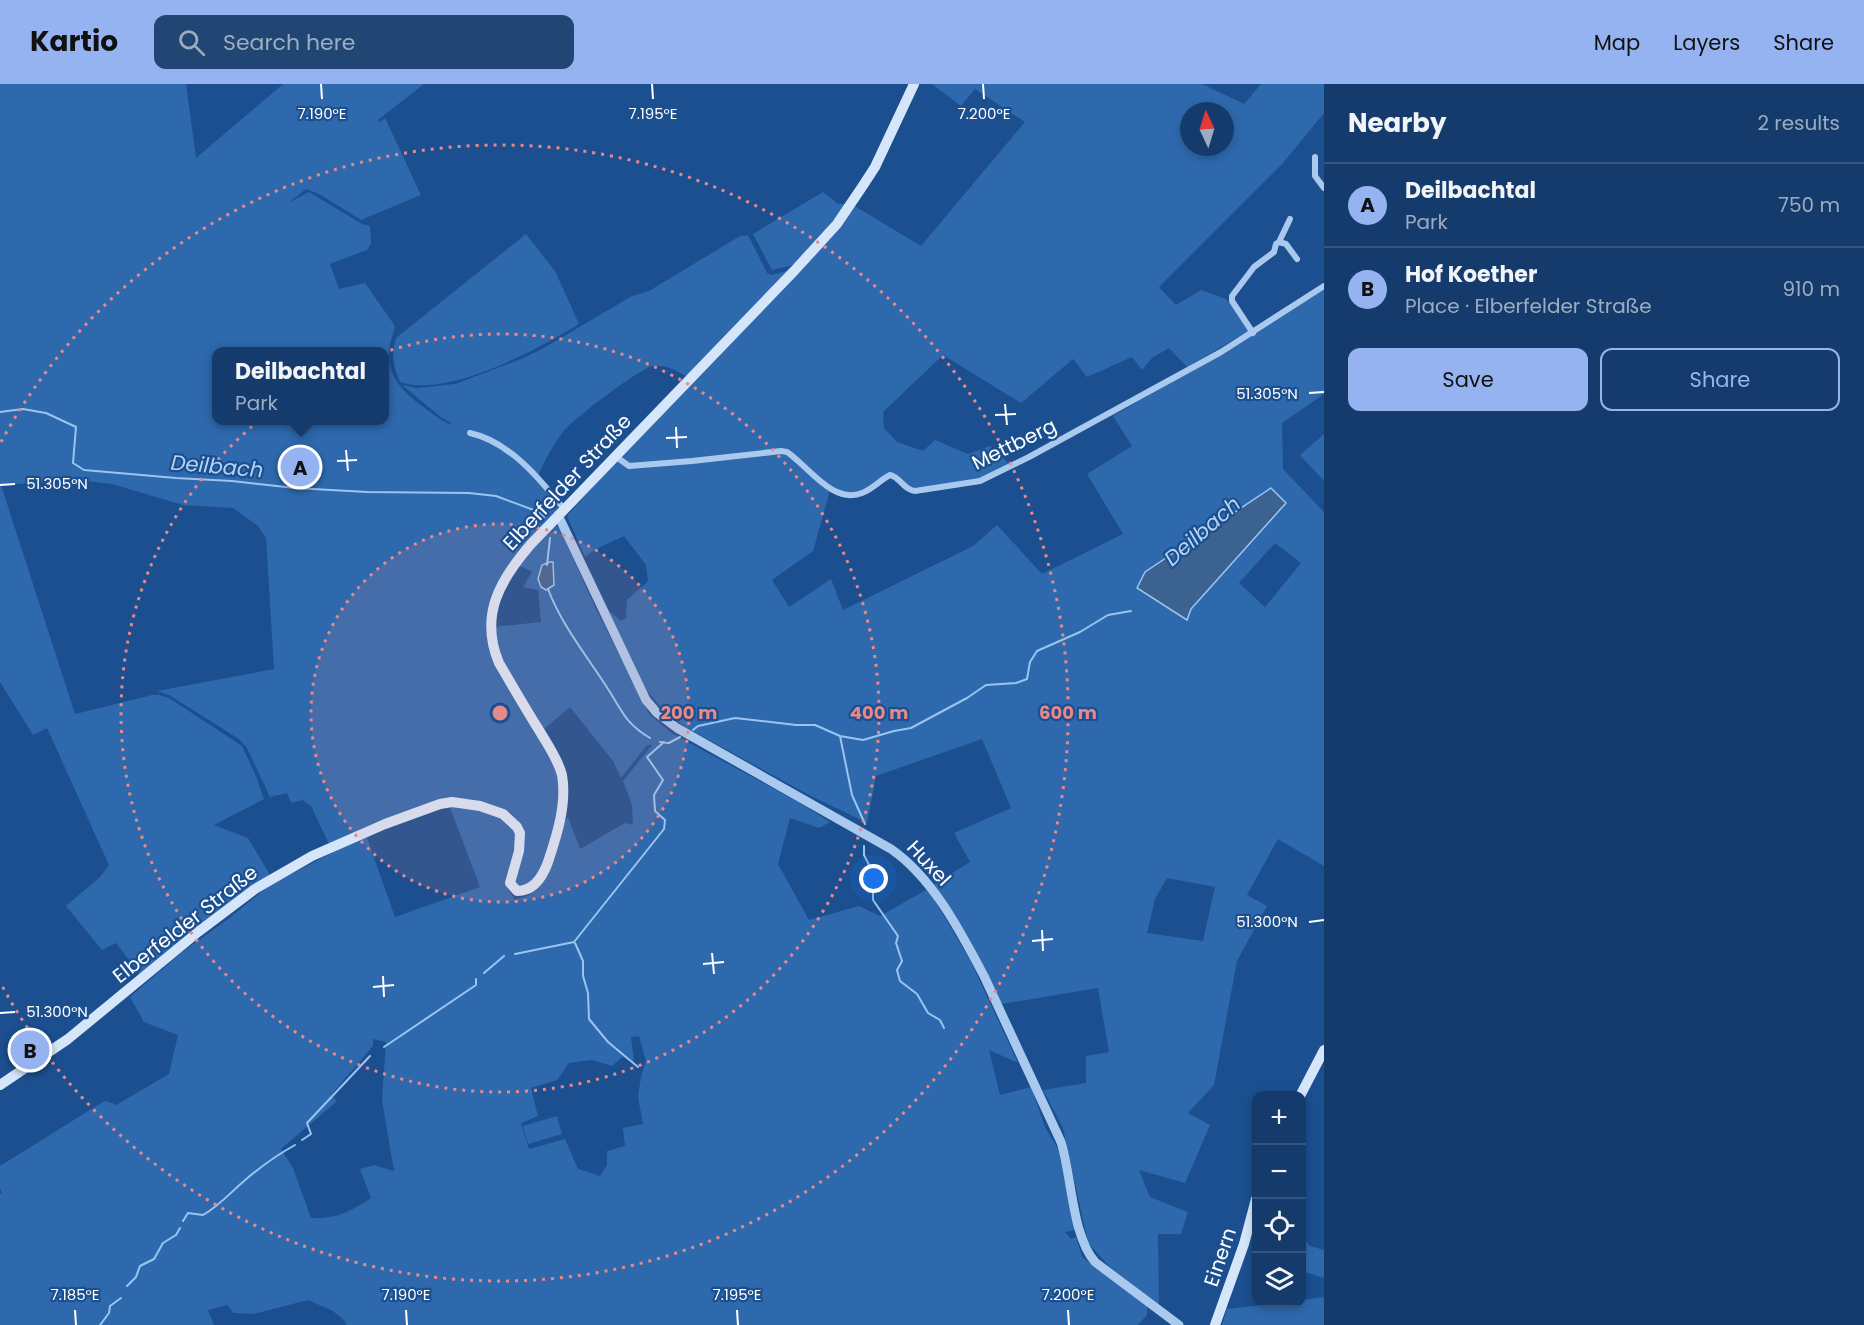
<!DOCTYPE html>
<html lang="en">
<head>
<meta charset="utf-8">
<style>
	:root { --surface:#143b6b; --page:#214673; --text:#f1f3f6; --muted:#9dadc1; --line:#33557e; --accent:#95b2f1 }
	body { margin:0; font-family:Poppins,sans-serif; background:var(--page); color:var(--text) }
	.controls { position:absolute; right:18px; bottom:18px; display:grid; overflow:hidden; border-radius:12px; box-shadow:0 3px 9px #0003 }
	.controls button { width:54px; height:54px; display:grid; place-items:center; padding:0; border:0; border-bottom:2px solid var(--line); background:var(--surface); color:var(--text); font:30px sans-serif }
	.compass { position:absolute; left:1180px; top:18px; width:54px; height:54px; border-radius:50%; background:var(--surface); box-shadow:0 3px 9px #0003; rotate:356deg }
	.you { position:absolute; left:874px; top:795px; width:21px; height:21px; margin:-15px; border:4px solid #fff; border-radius:50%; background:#1a73e8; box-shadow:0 0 0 9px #1a73e833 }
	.badge { display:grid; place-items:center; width:39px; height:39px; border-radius:50%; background:var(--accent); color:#111; font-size:20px; font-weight:700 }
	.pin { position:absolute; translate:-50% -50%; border:3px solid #fff; box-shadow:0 2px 6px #0006 }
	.popup { position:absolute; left:212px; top:263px; width:177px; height:78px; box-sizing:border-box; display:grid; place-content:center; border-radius:12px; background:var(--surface); filter:drop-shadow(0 2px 4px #0005); font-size:20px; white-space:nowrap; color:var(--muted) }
	.popup b { font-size:22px; color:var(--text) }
	.popup::after { content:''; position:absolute; left:50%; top:100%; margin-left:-12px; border:12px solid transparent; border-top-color:var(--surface) }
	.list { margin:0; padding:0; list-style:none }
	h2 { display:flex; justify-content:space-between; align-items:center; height:78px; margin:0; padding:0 24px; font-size:26px }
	h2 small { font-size:20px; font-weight:400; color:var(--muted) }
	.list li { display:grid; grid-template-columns:39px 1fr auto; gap:18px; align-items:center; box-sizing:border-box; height:84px; padding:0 24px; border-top:2px solid var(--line) }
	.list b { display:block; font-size:22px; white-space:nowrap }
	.list p { margin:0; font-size:20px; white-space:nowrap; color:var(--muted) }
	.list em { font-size:20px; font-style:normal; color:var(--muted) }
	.actions { display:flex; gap:12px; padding:18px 24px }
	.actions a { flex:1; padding:14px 0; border:2px solid var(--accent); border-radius:12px; text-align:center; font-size:21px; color:var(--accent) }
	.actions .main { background:var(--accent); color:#111 }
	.icon { flex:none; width:33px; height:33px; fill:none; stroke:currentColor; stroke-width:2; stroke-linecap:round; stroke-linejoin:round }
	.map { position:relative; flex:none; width:1324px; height:1241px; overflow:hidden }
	header { display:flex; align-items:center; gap:36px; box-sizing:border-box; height:84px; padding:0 30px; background:var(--accent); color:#111 }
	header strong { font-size:28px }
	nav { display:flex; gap:33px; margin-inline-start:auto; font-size:21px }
	.search { width:420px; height:54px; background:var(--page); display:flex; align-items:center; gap:15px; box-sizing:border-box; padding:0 21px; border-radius:12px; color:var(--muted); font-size:22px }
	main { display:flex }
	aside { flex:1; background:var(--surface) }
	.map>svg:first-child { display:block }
</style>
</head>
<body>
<header>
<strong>Kartio</strong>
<div class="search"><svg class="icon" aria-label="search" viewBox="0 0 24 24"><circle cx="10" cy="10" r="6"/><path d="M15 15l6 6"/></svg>Search here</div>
<nav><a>Map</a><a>Layers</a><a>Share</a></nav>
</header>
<main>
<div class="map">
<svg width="1324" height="1241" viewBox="0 0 1324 1241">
	<rect width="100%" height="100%" fill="#1b4f8f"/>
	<path fill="#2e69ad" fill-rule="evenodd" d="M 0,0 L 186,0 L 196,74 L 283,0 L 424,0 L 378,36 L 380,38 L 385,34 L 421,111 L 361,136 L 321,111 L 306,105 L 288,119 L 309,108 L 362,140 L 370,142 L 371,160 L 367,166 L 330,180 L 339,205 L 365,199 L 395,242 C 393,251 389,260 389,269 C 388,303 418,318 441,336 L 449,340 L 452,339 L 442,334 L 402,301 L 417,304 L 455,300 L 521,275 L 542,265 L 632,212 L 649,207 L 740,152 L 747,151 L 749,153 L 767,189 L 772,191 L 790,186 L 687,293 C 675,286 667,281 653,282 C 640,284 572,336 563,348 C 553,361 545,376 538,392 L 558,414 L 556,422 L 558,425 L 489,527 L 488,561 L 495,580 L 556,682 L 559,701 L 557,732 L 540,789 L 533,798 L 519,802 L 515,798 L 524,754 L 499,725 L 470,715 L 452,715 L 329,760 L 311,722 L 303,716 L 291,719 L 287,709 L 270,713 L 247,664 L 239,655 L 169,611 L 157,607 L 274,585 L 266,454 L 258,442 L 233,424 L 183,421 L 112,400 L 77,396 L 1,401 L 75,630 L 152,611 L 159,611 L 169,614 L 242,662 L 256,692 L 264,715 L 214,741 L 248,754 L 270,791 L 141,892 L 116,859 L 102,866 L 66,822 L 101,792 L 109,781 L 47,644 L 33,651 L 0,598 ZM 216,268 L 384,268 L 384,336 L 216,336 Z
		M 932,0 L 1202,0 L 1244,20 L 1261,0 L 1324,0 L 1324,29 L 1283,79 L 1159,203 L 1176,221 L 1201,206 L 1226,215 L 1252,245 L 1187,283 L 1169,264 L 1152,274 L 1142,286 L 1132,273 L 1087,293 L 1073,275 L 1021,319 L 943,271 L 883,328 L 884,344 L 897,358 L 923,367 L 935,356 L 968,370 L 990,362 L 1009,380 L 977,396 L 916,405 L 910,404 L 896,391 C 882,397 864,411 848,409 C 830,408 803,379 788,367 L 630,380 L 619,372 L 853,121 L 921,162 L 1025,38 L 975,5 L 961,22 ZM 1189,27 L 1225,27 L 1225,63 L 1189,63 Z
		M 823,108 L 838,120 L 846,120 L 828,144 L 794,181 L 772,186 L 753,150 Z
		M 526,150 L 555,187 L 579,240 C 538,265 449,314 400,298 C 393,282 391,271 396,254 Z
		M 1324,205 L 1324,310 L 1282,339 L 1283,385 L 1324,428 L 1324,782 L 1278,755 L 1247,811 L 1267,822 L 1237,877 L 1214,1001 L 1188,1029 L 1210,1041 L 1185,1099 L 1139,1086 L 1150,1113 L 1188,1128 L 1181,1150 L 1158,1150 L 1159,1221 L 1110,1183 L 1088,1159 L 1063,1044 L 1043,1006 L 1086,999 L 1086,972 L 1109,968 L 1098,904 L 1002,920 L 933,801 L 970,778 L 954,749 L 1011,724 L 982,655 L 876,692 L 867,739 L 811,712 L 687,644 L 664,627 L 642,601 L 608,526 L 621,537 L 626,534 L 627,516 L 648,497 L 646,481 L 624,452 L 596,465 L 585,473 L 567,432 L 617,376 L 629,383 L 781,368 C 802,378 809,396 830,406 L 813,467 L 772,496 L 789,523 L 831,495 L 843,526 L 973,462 L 997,441 L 1042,490 L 1123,450 L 1087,390 L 1132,362 L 1113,332 L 1252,252 ZM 1271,404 L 1285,419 L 1191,525 L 1187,535 L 1145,488 ZM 1275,459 L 1301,479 L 1265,523 L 1239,499 ZM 1167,794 L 1215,803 L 1203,857 L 1147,849 L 1155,815 Z
		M 1324,350 L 1324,397 L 1300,371 Z
		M 555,441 L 560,445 L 595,523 L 649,630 L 673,650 L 800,719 L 830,738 L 819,744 L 790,734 L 778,780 L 809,836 L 859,822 L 880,832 L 928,805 L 971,878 L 1018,979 L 989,966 L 1000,1011 L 1031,1003 L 1045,1043 L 1058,1065 L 1067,1098 L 1075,1146 L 1065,1148 L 1071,1155 L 1076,1153 L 1082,1173 L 1147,1222 L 1147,1231 L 1138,1241 L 346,1241 L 345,1237 L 333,1227 L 308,1216 L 254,1230 L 234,1229 L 227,1221 L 208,1226 L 214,1241 L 0,1241 L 0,1110 L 2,1109 L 0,1104 L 0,1082 L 101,1019 L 106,1017 L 116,1021 L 169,990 L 178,951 L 144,938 L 130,913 L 181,869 L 228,835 L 270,801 L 366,751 L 395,833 L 480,803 L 449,721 L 479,725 L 510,738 L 517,752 L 507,798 L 508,805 L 515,816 L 529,811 L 540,801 L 563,739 L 568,733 L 580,765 L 625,739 L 633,741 L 632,721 L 623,697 L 652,661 L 647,661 L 621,694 L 613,677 L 570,623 L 543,646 L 496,567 L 493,543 L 541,538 L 538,506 L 523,503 L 532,488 L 518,481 ZM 639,952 L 646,977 L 641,993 L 638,1013 L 643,1040 L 623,1044 L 625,1062 L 607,1067 L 607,1081 L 600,1092 L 578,1085 L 565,1055 L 529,1065 L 521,1039 L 538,1032 L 531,1004 L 557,996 L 569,979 L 592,976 L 612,982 L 622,973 L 634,978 L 631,953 ZM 373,955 L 386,958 L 382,1016 L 394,1087 L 374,1081 L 360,1085 L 371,1114 C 349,1128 337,1135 311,1134 L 293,1084 L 281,1065 L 337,1017 L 331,1011 L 373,962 Z
		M 557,1032 L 562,1050 L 528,1060 L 523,1042 Z
		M 1302,1152 L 1310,1162 L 1324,1166 L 1324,1194 L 1302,1187 Z
		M 1324,1213 L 1324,1241 L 1222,1241 L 1227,1225 L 1282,1219 L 1302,1218 L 1302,1216 Z"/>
	<path fill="#3c6290" stroke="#9cc4f0" stroke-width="1.5" d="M 1271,404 L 1286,419 L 1191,525 L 1187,536 L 1137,504 L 1145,488 Z
		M 550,478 L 553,478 L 554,501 L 546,506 L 541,503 L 538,495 L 542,481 Z"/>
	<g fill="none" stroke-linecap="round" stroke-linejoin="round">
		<path stroke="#9cc4f0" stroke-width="2" d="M 0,328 L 23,325 L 46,329 L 76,343 L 73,379 L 84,386 L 176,394 L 232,397 L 295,404 L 367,408 L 469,409 L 496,412 L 539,428 L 544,433
			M 547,481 L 550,454
			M 548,505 C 562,542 587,572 608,605 C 623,628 625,639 650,654
			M 693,646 L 698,642 L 735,634 L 796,641 L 815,641 L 840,652 L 863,656 L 894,647 L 911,644 L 967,614 L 986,601 L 1016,599 L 1027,595 L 1030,578 L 1037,567 L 1080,548 L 1108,531 L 1131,527
			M 840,652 L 852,711 L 865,740
			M 660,658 L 669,659 L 680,653
			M 864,762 L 864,771 L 873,789 L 873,816 L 898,852 L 896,859 L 902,877 L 897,886 L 900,897 L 917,910 L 928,929 L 940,936 L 944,944
			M 575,859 L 583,877 L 583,892 L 588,909 L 589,935 L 608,958 L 638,983
			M 515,870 L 574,858 L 664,745 L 665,736 L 655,727 L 654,711 L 663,696 L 647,673 L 664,658
			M 484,889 L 504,872
			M 384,963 L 476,901 L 476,895
			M 302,1056 L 311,1050 L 307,1039 L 370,972
			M 183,1137 L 188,1129 L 203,1131 C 219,1122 230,1109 244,1097 C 259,1084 277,1071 295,1061
			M 127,1202 L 136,1193 L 140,1182 L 154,1175 L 163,1159 L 176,1151 L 180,1144
			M 100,1241 L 109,1229 L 110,1222 L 121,1214"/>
		<path stroke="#a9c9ee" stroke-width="6" d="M 1315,73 L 1315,92 L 1324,104
			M 1279,158 L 1290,135
			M 1253,249 L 1232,217 L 1232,212 L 1254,183 L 1274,168 L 1276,160 L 1279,158 L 1286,160 L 1297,175
			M 470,349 C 510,358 540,395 564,425
			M 615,372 L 629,382 L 692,377 L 781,367 L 787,368 C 808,382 833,421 862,409 C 873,405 880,396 890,391 C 900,393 904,406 915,407 L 980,397 L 1029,373 L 1221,268 L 1324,202"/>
		<path stroke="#a9c9ee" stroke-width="9" d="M 558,431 L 646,616 L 657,629 L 677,644 L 891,765 C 933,794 960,847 984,892 L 1061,1058 C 1072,1093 1072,1152 1095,1178 L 1179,1241"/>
		<path stroke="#d6e6fa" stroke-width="10" d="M 0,1001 L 68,955 L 198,848 L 255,805 L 312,772 L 385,740 L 440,720 L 452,718 L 480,722 L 503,730 L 517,743 L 520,749 L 519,767 L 510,799 L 517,807 C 534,807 543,792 548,778 C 557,751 567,720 562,691 C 558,675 547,660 539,646 C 525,624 512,601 499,579 C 479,531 500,496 531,460 L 795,186 L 837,140 L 864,100 L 875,83 L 914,0
			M 1300,1012 L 1324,966
			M 1215,1241 L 1244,1160 L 1256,1115"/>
	</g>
	<path fill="none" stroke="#fff" stroke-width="2" d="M 321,0 L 322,15M 652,0 L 653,15M 983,0 L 984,15M 1309,309 L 1324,308M 1005,320 L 1007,341M 995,331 L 1016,330M 676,343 L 677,364M 666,354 L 687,353M 346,366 L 348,387M 337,377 L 357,376M 0,401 L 15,400M 1309,838 L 1324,836M 1042,846 L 1043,867M 1032,857 L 1053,855M 712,869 L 714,890M 703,880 L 724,878M 383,892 L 384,913M 373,903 L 394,901M 0,929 L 15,928M 75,1226 L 76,1241M 406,1226 L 407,1241M 737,1226 L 738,1241M 1068,1226 L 1069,1241"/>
	<circle cx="500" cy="629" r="189" fill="#e88989" fill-opacity=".12"/>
	<g fill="none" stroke="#e88989" stroke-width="3" stroke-dasharray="3 6">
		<circle cx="500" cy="629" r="189"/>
		<circle cx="500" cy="629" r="379"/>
		<path d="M1 358A568 568 0 1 1 1 900"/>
	</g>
	<g text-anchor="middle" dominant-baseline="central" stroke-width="4.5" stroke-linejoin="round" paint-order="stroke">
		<g font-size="20" fill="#fff" stroke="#1b4f8f">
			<text transform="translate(1014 360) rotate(-26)">Mettberg</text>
			<text transform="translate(567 398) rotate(-47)">Elberfelder Straße</text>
			<text transform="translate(929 779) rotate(47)">Huxel</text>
			<text transform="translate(185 840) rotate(-38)">Elberfelder Straße</text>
			<text transform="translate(1220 1173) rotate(-71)">Einern</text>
		</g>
		<g font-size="21" font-style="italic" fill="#b5d3f5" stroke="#1b4f8f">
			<text transform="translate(217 382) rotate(5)">Deilbach</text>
			<text transform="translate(1202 447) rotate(-41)">Deilbach</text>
		</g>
	</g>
	<g font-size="15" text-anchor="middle" fill="#fff" stroke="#1b4f8f" stroke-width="4.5" stroke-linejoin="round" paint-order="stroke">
		<text x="322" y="35">7.190°E</text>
		<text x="653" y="35">7.195°E</text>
		<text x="984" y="35">7.200°E</text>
		<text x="1267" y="315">51.305°N</text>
		<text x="57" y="405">51.305°N</text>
		<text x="1267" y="843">51.300°N</text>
		<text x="57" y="933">51.300°N</text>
		<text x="75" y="1216">7.185°E</text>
		<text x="406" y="1216">7.190°E</text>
		<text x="737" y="1216">7.195°E</text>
		<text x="1068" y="1216">7.200°E</text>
	</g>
	<circle cx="500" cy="629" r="9" fill="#e88989" stroke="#1b4f8f" stroke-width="3"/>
	<g font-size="18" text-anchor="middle" font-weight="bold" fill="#e88989" stroke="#1b4f8f" stroke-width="4.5" stroke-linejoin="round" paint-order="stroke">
		<text x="689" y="635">200 m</text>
		<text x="879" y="635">400 m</text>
		<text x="1068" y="635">600 m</text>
	</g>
</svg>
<div class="controls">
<button>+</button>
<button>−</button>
<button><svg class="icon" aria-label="locate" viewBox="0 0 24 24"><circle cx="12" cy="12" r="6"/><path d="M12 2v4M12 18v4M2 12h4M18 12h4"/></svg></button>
<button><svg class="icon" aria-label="layers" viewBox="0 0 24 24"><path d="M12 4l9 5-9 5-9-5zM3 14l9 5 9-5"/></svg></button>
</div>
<svg class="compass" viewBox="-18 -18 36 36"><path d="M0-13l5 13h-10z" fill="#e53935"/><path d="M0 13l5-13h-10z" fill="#9dadc1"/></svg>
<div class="you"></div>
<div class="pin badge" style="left:300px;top:383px">A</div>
<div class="popup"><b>Deilbachtal</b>Park</div>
<div class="pin badge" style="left:30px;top:966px">B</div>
</div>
<aside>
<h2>Nearby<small>2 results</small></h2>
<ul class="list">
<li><span class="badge">A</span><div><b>Deilbachtal</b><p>Park</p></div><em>750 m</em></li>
<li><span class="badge">B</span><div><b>Hof Koether</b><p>Place · Elberfelder Straße</p></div><em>910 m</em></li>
</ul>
<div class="actions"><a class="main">Save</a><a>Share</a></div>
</aside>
</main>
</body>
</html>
